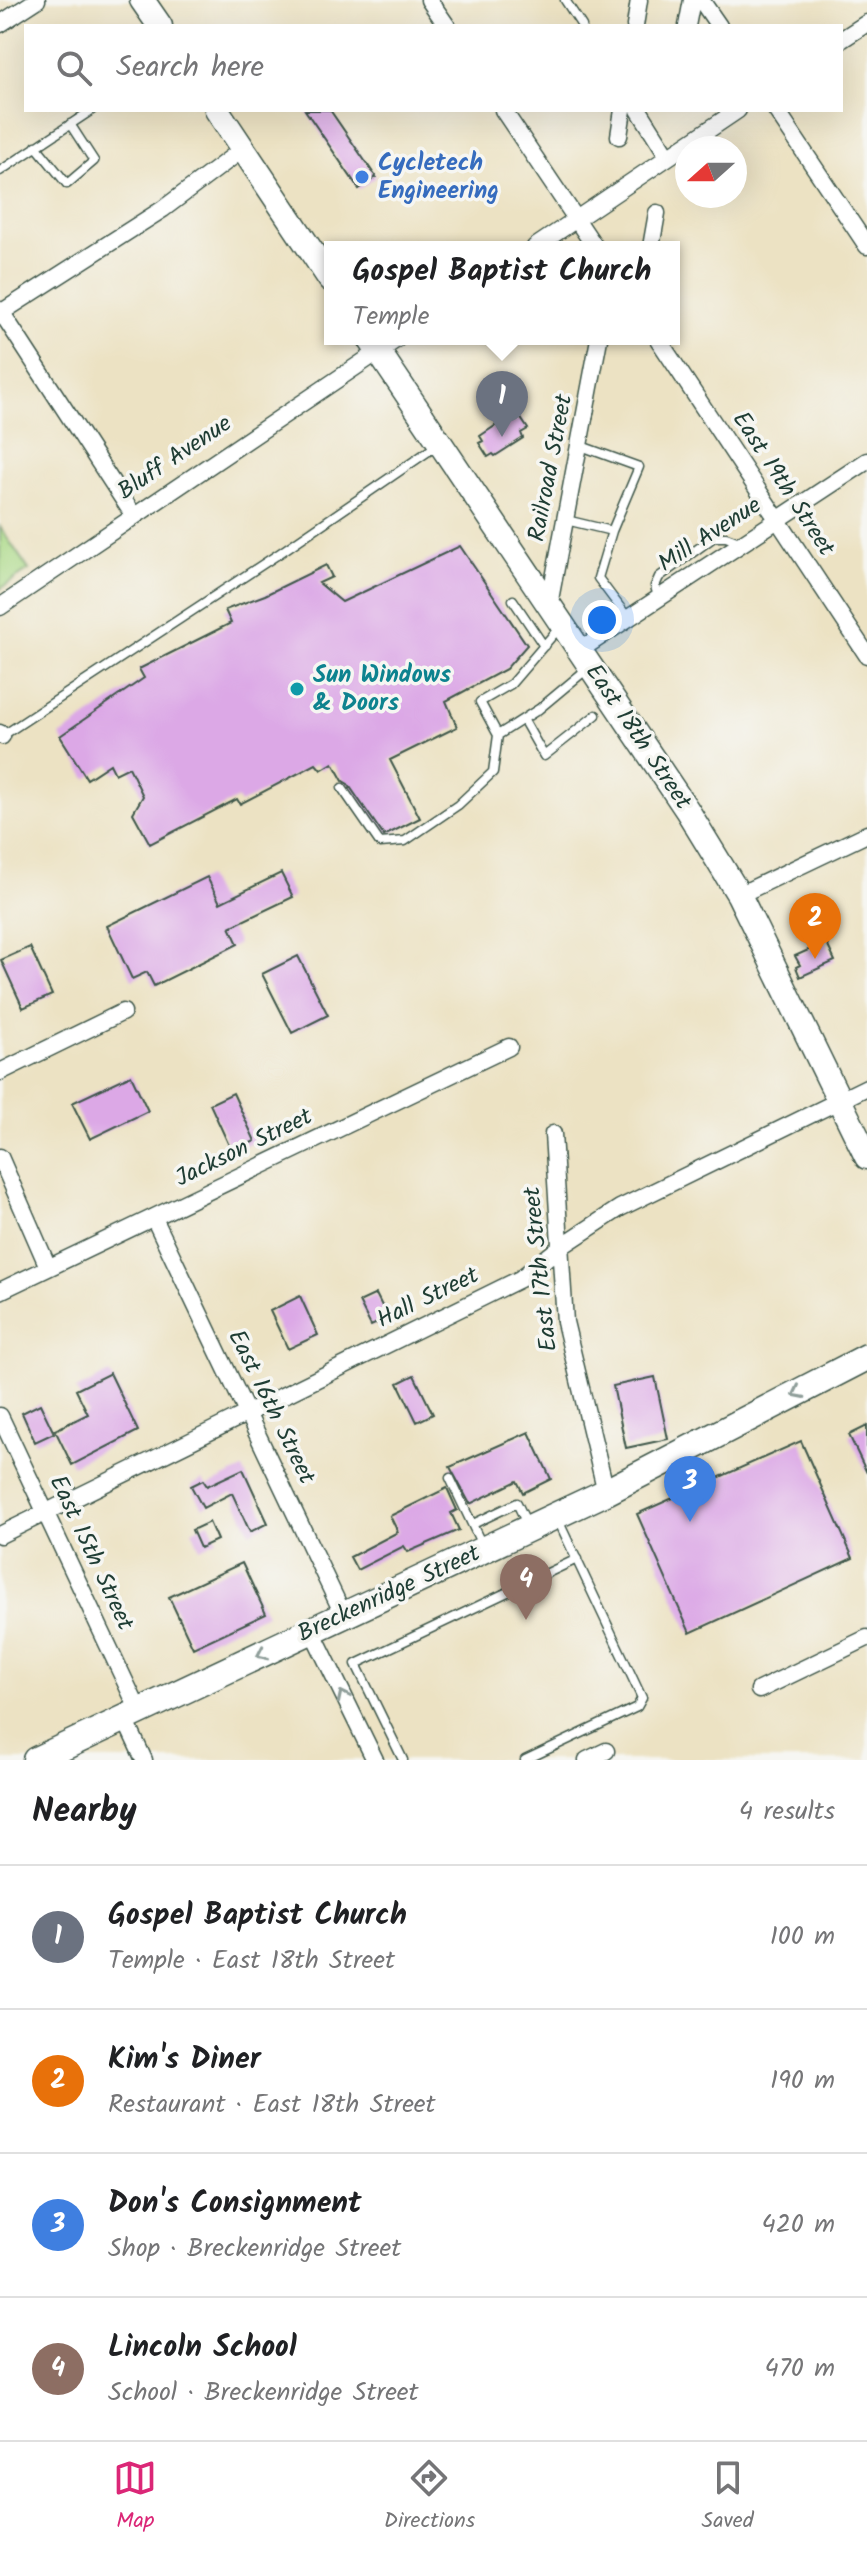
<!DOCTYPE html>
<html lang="en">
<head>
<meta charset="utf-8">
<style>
	:root { --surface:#fff; --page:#f6f6f6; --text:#202124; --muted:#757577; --line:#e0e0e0; --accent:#db2777 }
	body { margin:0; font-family:Kalam,sans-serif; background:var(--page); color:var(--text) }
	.compass { position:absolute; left:675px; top:136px; width:72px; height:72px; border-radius:50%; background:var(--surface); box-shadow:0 8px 32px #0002; rotate:249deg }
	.you { position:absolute; left:602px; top:620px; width:28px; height:28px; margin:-20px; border:6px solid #fff; border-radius:50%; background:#1a73e8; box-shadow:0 0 0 12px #1a73e833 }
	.badge { display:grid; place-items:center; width:52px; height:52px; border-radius:50%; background:var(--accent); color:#fff; font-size:26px; font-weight:700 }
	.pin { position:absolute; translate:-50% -66px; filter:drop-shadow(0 2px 4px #0008) }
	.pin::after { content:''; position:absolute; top:42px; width:28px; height:24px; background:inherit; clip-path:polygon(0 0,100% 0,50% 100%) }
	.popup { position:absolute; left:324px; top:241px; width:356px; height:104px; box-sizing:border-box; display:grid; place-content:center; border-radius:0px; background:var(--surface); filter:drop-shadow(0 2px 6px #0005); font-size:26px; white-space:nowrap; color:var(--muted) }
	.popup b { font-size:30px; color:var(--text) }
	.popup::after { content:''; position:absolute; left:50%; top:100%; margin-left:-16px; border:16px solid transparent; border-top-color:var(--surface) }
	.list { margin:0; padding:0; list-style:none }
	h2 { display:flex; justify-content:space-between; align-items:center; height:104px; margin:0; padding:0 32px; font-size:34px }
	h2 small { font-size:26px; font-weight:400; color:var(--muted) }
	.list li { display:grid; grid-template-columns:52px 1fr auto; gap:24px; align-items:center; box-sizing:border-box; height:144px; padding:0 32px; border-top:2px solid var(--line) }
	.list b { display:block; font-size:30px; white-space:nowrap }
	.list p { margin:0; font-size:26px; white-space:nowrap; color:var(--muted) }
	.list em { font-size:26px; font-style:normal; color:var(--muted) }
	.icon { flex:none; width:44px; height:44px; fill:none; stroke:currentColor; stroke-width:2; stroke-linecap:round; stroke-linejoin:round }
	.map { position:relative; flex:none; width:867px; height:1760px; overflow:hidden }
	.search { position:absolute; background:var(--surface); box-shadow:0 8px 32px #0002; left:24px; right:24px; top:24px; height:88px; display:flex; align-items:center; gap:20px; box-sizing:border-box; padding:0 28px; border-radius:0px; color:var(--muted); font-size:30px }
	.sheet { height:680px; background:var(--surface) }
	nav { display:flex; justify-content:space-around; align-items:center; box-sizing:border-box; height:112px; border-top:2px solid var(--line); background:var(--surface); font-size:22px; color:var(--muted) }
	nav a { display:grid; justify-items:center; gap:4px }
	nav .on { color:var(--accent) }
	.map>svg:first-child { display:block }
</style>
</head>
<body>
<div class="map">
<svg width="867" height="1760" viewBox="0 0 867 1760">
	<rect width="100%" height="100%" fill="#f6f6f2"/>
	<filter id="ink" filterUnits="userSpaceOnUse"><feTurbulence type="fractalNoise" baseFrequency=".0125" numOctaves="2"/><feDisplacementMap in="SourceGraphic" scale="16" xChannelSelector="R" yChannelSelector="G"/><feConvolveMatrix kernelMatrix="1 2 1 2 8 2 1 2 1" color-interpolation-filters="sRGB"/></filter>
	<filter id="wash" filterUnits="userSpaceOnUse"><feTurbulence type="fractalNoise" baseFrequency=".006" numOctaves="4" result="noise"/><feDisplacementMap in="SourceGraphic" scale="32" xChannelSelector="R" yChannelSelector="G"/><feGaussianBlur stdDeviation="1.8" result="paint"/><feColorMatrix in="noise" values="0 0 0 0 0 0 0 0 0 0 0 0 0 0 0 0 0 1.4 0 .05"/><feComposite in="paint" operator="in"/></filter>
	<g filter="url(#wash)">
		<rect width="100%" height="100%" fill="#ece2c3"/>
		<path fill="#abd987" stroke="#658b5e" stroke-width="2" d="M 0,527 L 29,570 L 0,589 Z"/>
		<g id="blocks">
			<path fill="#dca8e6" d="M 305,110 L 330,110 L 376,177 L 359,189 Z
				M 510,416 L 514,422 L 520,417 L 528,429 L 521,433 L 523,438 L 495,456 L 493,454 L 488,457 L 479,443 L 483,441 L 480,436 Z
				M 460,546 L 527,645 L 506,669 L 446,701 L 457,727 L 390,760 L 420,818 L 384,836 L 348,784 L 343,781 L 333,763 L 321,770 L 316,764 L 240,804 L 237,799 L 150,844 L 133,813 L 143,796 L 129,767 L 115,774 L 110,764 L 87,779 L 60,736 L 144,678 L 139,669 L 231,623 L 225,610 L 265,595 L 326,565 L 332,577 L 319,583 L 342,602 Z
				M 281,873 L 293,897 L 230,927 L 238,944 L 154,986 L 147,972 L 132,979 L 107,926 L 207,877 L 220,903 Z
				M 826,942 L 835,961 L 800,977 L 796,967 L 800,965 L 795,956 Z
				M 30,947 L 52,995 L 23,1008 L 1,960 Z
				M 298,956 L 328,1015 L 292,1033 L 262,974 Z
				M 131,1075 L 148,1111 L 90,1139 L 72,1103 Z
				M 233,1093 L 255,1141 L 232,1152 L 210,1104 Z
				M 376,1294 L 388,1318 L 371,1326 L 359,1302 Z
				M 300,1296 L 318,1335 L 288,1349 L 270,1311 Z
				M 110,1373 L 138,1431 L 72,1465 L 55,1430 L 88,1414 L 76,1390 Z
				M 414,1375 L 433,1414 L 417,1422 L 398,1383 Z
				M 655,1377 L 668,1439 L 626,1448 L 613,1386 Z
				M 40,1404 L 54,1433 L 35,1442 L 22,1413 Z
				M 867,1426 L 867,1473 L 849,1435 Z
				M 529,1432 L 551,1479 L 523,1493 L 517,1481 L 470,1504 L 450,1467 Z
				M 801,1441 L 853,1558 L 690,1633 L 637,1514 Z
				M 243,1469 L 268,1523 L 250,1532 L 232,1493 L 203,1508 L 191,1486 L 203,1480 L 207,1486 Z
				M 447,1488 L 457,1510 L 451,1513 L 459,1530 L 408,1552 L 404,1546 L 357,1570 L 350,1557 L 398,1532 L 390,1516 Z
				M 209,1522 L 217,1540 L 200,1548 L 192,1530 Z
				M 242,1563 L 266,1614 L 193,1648 L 169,1597 Z"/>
		</g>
	</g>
	<g filter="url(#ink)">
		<use href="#blocks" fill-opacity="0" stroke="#3e5649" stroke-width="2"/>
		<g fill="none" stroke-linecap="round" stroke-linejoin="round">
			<defs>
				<path id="lane" d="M 565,0 L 582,26
					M 36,146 L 67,184 L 94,161 L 70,124
					M 0,171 L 92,110
					M 581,446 L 639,467 L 612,531 L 598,578 L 628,618
					M 566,520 L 612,531
					M 658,597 L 655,586 L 659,577 L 714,537 L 726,537 L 742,543
					M 513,600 L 544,646
					M 523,719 L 544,756 L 596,715
					M 498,735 L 539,709 L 587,669
					M 2,736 L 280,553 L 436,446
					M 342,788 L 380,843 L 405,841 L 458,805 L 493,772 L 498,735 L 480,702 L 511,684 L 559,628
					M 450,1478 L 482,1545
					M 473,1524 L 517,1503 L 528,1526
					M 403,1760 L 356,1664 L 577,1559
					M 525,1760 L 637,1707 L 642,1698 L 558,1520"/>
				<path id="street" d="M 429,0 L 447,26
					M 701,0 L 719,26
					M 0,24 L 37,0
					M 635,26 L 639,0
					M 687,26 L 692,0
					M 841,40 L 867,23
					M 503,110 L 595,247
					M 639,110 L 668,156
					M 776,110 L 867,246
					M 619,136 L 623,110
					M 535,247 L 738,110
					M 651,247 L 657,213
					M 0,310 L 134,516
					M 2,312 L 163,209 L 243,149
					M 658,339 L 867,655
					M 549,605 L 599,339
					M 0,607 L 397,339
					M 580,650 L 867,461
					M 0,733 L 2,736
					M 739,895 L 867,834
					M 0,1072 L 123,1012
					M 553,1134 L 565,1322 L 606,1492
					M 0,1157 L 48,1267
					M 154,1218 L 344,1616
					M 0,1291 L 509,1047
					M 0,1416 L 139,1711
					M 0,1535 L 520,1279 L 559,1248 L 620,1208 L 867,1087
					M 312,1631 L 375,1760
					M 759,1690 L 867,1638
					M 124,1717 L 144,1760
					M 587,1760 L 606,1751"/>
				<path id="secondary" d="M 142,0 L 160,26
					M 217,110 L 330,279
					M 370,339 L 687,810 L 739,895 L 867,1157"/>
				<path id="primary" d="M 36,1760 L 606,1492 L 867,1357"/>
			</defs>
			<use href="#lane" stroke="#3e5649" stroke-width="11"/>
			<use href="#street" stroke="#3e5649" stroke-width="19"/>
			<use href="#secondary" stroke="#3e5649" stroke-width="27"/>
			<use href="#primary" stroke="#3e5649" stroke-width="29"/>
			<use href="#lane" stroke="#fff" stroke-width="8"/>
			<use href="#street" stroke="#fff" stroke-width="16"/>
			<use href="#secondary" stroke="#fff" stroke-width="24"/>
			<use href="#primary" stroke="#fff" stroke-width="26"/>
		</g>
		<defs><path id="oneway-chevron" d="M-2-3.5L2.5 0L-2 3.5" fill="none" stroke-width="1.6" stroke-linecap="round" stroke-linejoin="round" transform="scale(2)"/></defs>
		<g stroke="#8f9e9a">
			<use href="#oneway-chevron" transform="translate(798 1393) rotate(153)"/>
			<use href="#oneway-chevron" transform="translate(262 1654) rotate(155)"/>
			<use href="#oneway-chevron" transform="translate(343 1696) rotate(-116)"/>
		</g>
	</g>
	<circle fill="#3f7fe0" stroke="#f6f6f2" stroke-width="3" cx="362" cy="177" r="8"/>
	<circle fill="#0f9aa8" stroke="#f6f6f2" stroke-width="3" cx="297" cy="689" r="8"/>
	<g text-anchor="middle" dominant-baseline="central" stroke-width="7" stroke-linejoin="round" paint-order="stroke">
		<g font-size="24" font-weight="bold" fill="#366cbe" stroke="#f6f6f2" text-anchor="start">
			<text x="378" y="163">Cycletech<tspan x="378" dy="28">Engineering</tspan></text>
		</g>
		<g font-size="24" fill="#1f3d34" stroke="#f6f6f2">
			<text transform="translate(175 458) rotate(-34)">Bluff Avenue</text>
			<text transform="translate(551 468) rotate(-79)">Railroad Street</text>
			<text transform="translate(783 484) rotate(57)">East 19th Street</text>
			<text transform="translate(710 535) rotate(-33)">Mill Avenue</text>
			<text transform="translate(638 737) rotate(56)">East 18th Street</text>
			<text transform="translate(244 1148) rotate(-26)">Jackson Street</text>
			<text transform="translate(541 1269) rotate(-96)">East 17th Street</text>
			<text transform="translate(428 1298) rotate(-26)">Hall Street</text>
			<text transform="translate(271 1407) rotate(64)">East 16th Street</text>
			<text transform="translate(91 1553) rotate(65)">East 15th Street</text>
			<text transform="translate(389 1594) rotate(-25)">Breckenridge Street</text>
		</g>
		<g font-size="24" font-weight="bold" fill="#0d838f" stroke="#f6f6f2" text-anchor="start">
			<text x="313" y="675">Sun Windows<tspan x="313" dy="28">&amp; Doors</tspan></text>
		</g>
	</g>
</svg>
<svg class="compass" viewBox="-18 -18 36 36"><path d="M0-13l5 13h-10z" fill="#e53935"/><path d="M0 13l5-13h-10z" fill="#757577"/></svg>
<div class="you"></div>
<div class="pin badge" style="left:502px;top:437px;background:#6b7280">1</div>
<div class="popup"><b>Gospel Baptist Church</b>Temple</div>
<div class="pin badge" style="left:815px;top:959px;background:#e8710a">2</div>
<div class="pin badge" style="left:690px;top:1522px;background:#3f7fe0">3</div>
<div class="pin badge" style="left:526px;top:1620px;background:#8d6e63">4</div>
<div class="search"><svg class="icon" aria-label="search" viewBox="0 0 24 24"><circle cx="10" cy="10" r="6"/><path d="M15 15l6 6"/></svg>Search here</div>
</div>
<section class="sheet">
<h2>Nearby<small>4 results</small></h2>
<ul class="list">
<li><span class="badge" style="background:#6b7280">1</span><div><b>Gospel Baptist Church</b><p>Temple · East 18th Street</p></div><em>100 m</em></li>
<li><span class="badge" style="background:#e8710a">2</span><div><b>Kim's Diner</b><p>Restaurant · East 18th Street</p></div><em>190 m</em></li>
<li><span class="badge" style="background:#3f7fe0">3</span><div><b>Don's Consignment</b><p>Shop · Breckenridge Street</p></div><em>420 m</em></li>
<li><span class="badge" style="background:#8d6e63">4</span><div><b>Lincoln School</b><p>School · Breckenridge Street</p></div><em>470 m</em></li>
</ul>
</section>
<nav>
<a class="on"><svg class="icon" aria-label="map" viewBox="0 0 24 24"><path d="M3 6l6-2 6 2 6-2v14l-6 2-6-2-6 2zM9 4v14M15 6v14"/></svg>Map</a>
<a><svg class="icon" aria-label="directions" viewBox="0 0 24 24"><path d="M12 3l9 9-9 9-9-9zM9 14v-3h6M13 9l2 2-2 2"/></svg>Directions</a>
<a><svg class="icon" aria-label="saved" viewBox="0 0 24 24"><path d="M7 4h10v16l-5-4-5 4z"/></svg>Saved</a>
</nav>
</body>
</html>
